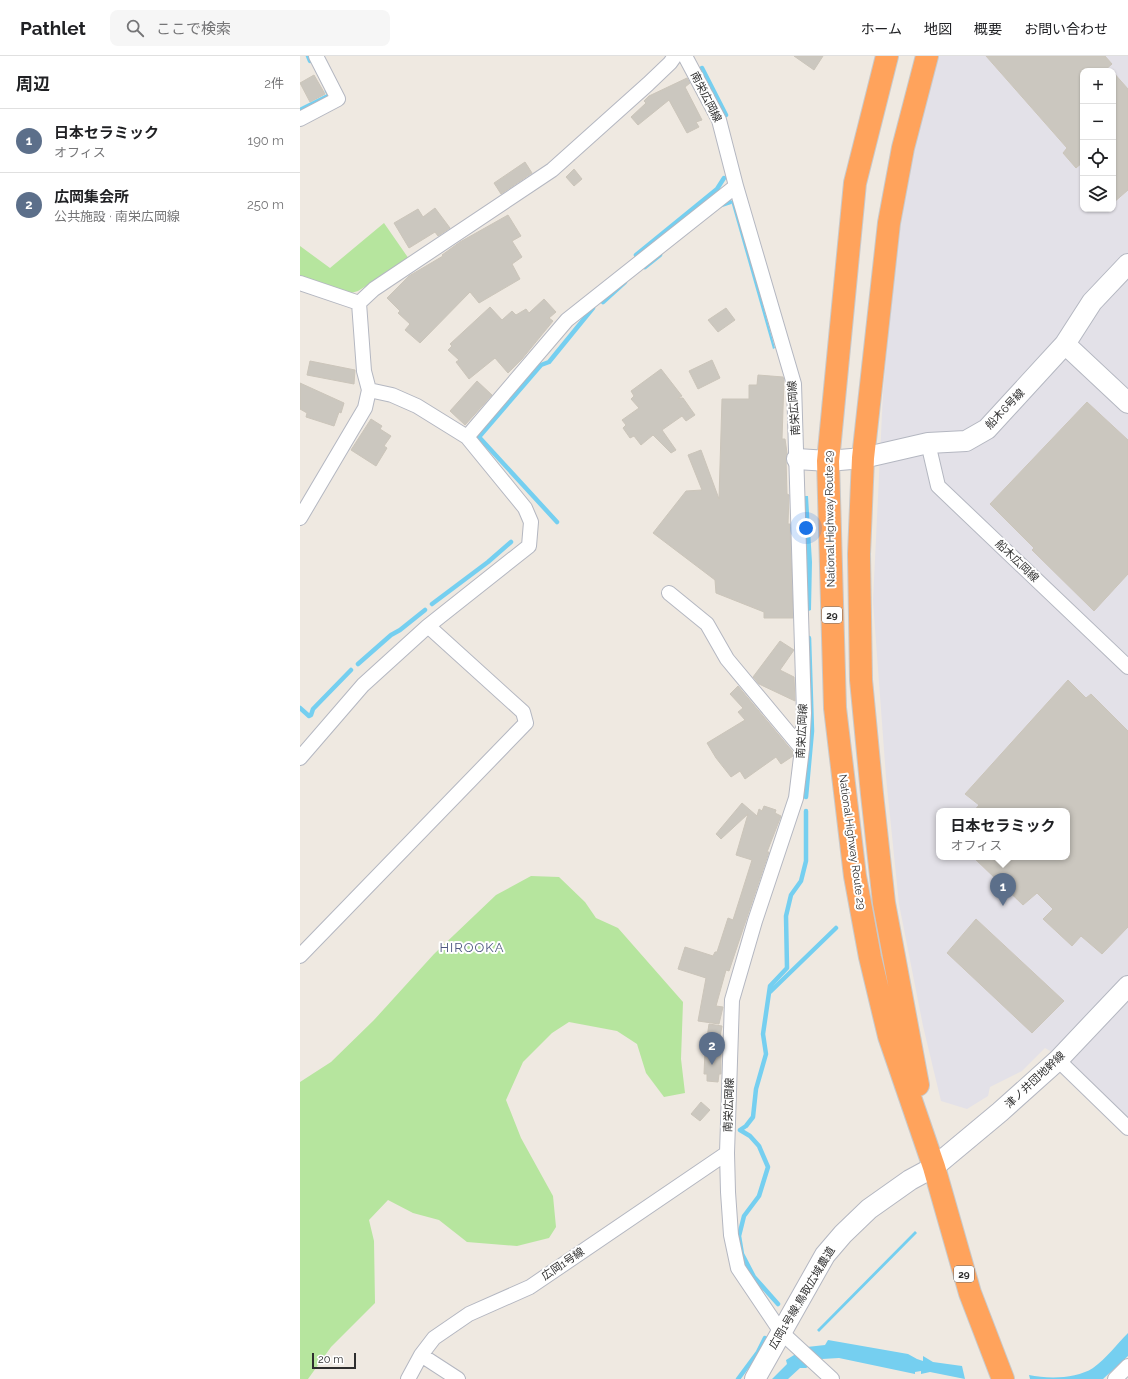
<!DOCTYPE html>
<html lang="ja">
<head>
<meta charset="utf-8">
<style>
	:root { --surface:#fff; --page:#f6f6f6; --text:#202124; --muted:#757577; --line:#e0e0e0; --accent:#d93025 }
	body { margin:0; font-family:Raleway,"Noto Sans JP",sans-serif; background:var(--page); color:var(--text) }
	.controls { position:absolute; right:12px; top:12px; display:grid; overflow:hidden; border-radius:8px; box-shadow:0 1px 3px #0004 }
	.controls button { width:36px; height:36px; display:grid; place-items:center; padding:0; border:0; border-bottom:1px solid var(--line); background:var(--surface); color:var(--text); font:20px sans-serif }
	.scale { position:absolute; left:12px; bottom:10px; width:44px; box-sizing:border-box; padding-left:4px; border:2px solid #2e2e2e; border-top:0; font-size:11px; line-height:14px; white-space:nowrap; color:#2e2e2e; -webkit-text-stroke:3px #fff; paint-order:stroke }
	.you { position:absolute; left:506px; top:472px; width:14px; height:14px; margin:-10px; border:3px solid #fff; border-radius:50%; background:#1a73e8; box-shadow:0 0 0 6px #1a73e833 }
	.badge { display:grid; place-items:center; width:26px; height:26px; border-radius:50%; background:var(--accent); color:#fff; font-size:13px; font-weight:700 }
	.pin { position:absolute; translate:-50% -33px; filter:drop-shadow(0 1px 2px #0008) }
	.pin::after { content:''; position:absolute; top:21px; width:14px; height:12px; background:inherit; clip-path:polygon(0 0,100% 0,50% 100%) }
	.popup { position:absolute; left:636px; top:752px; width:134px; height:52px; box-sizing:border-box; display:grid; place-content:center; border-radius:8px; background:var(--surface); filter:drop-shadow(0 1px 3px #0005); font-size:13px; white-space:nowrap; color:var(--muted) }
	.popup b { font-size:15px; color:var(--text) }
	.popup::after { content:''; position:absolute; left:50%; top:100%; margin-left:-8px; border:8px solid transparent; border-top-color:var(--surface) }
	.list { margin:0; padding:0; list-style:none }
	h2 { display:flex; justify-content:space-between; align-items:center; height:52px; margin:0; padding:0 16px; font-size:17px }
	h2 small { font-size:13px; font-weight:400; color:var(--muted) }
	.list li { display:grid; grid-template-columns:26px 1fr auto; gap:12px; align-items:center; box-sizing:border-box; height:64px; padding:0 16px; border-top:1px solid var(--line) }
	.list b { display:block; font-size:15px; white-space:nowrap }
	.list p { margin:0; font-size:13px; white-space:nowrap; color:var(--muted) }
	.list em { font-size:13px; font-style:normal; color:var(--muted) }
	.icon { flex:none; width:22px; height:22px; fill:none; stroke:currentColor; stroke-width:2; stroke-linecap:round; stroke-linejoin:round }
	.map { position:relative; flex:none; width:828px; height:1323px; overflow:hidden }
	header { display:flex; align-items:center; gap:24px; box-sizing:border-box; height:56px; padding:0 20px; background:var(--surface); border-bottom:1px solid var(--line) }
	header strong { font-size:19px }
	nav { display:flex; gap:22px; margin-inline-start:auto; font-size:14px }
	.search { width:280px; height:36px; background:var(--page); display:flex; align-items:center; gap:10px; box-sizing:border-box; padding:0 14px; border-radius:8px; color:var(--muted); font-size:15px }
	main { display:flex }
	aside { flex:1; background:var(--surface) }
	.map>svg:first-child { display:block }
</style>
</head>
<body>
<header>
<strong>Pathlet</strong>
<div class="search"><svg class="icon" aria-label="search" viewBox="0 0 24 24"><circle cx="10" cy="10" r="6"/><path d="M15 15l6 6"/></svg>ここで検索</div>
<nav><a>ホーム</a><a>地図</a><a>概要</a><a>お問い合わせ</a></nav>
</header>
<main>
<aside>
<h2>周辺<small>2件</small></h2>
<ul class="list">
<li><span class="badge" style="background:#5c6f8a">1</span><div><b>日本セラミック</b><p>オフィス</p></div><em>190 m</em></li>
<li><span class="badge" style="background:#5c6f8a">2</span><div><b>広岡集会所</b><p>公共施設 · 南栄広岡線</p></div><em>250 m</em></li>
</ul>
</aside>
<div class="map">
<svg width="828" height="1323" viewBox="0 0 828 1323">
	<rect width="100%" height="100%" fill="#efe9e1"/>
	<path fill="#e3e1e8" fill-rule="evenodd" d="M 635,0 L 828,0 L 828,1062 L 775,1010 L 745,992 L 722,1015 L 690,1031 L 688,1040 L 667,1053 L 641,1045 L 623,970 L 599,848 L 586,721 L 573,545 L 583,337 L 595,202 L 625,32 ZM 783,15 L 813,15 L 813,153 L 783,153 ZM 639,755 L 767,755 L 767,801 L 639,801 Z"/>
	<path fill="#b6e59e" d="M 84,167 L 109,203 L 58,235 L 48,238 L 0,221 L 0,190 L 30,212 Z
		M 231,820 L 259,821 L 285,846 L 296,862 L 318,872 L 383,946 L 381,1003 L 385,1037 L 364,1041 L 346,1017 L 337,988 L 317,975 L 269,966 L 252,977 L 223,1006 L 206,1044 L 221,1082 L 253,1140 L 256,1171 L 249,1182 L 217,1190 L 167,1186 L 139,1164 L 113,1157 L 88,1144 L 69,1164 L 74,1185 L 75,1247 L 31,1291 L 8,1323 L 0,1323 L 0,1026 L 31,1006 L 74,964 L 134,898 L 196,839 Z"/>
	<path fill="#75cff0" d="M 431,145 L 434,145 L 475,292 L 473,293 Z
		M 504,440 L 508,440 L 512,506 L 511,554 L 506,556 Z
		M 615,1175 L 617,1177 L 519,1276 L 517,1274 Z
		M 828,1277 L 828,1300 L 803,1323 L 730,1323 L 729,1319 C 748,1323 776,1323 793,1312 C 806,1303 817,1288 828,1277 Z
		M 528,1284 L 608,1298 L 617,1303 L 623,1305 L 623,1300 L 633,1306 L 662,1310 L 665,1323 L 630,1316 L 621,1318 L 621,1315 L 615,1316 L 615,1318 L 539,1302 L 522,1303 L 506,1312 L 500,1312 L 488,1323 L 472,1323 L 487,1308 L 486,1304 L 507,1291 L 525,1289 Z"/>
	<g fill="none" stroke-linecap="round" stroke-linejoin="round">
		<path stroke="#75cff0" stroke-width="4.5" d="M 8,0 L 10,5
			M 402,12 L 426,59
			M 0,54 L 30,39 L 27,35
			M 421,149 L 430,146
			M 336,199 L 417,133 L 424,122
			M 345,211 L 360,199
			M 303,246 L 325,226
			M 257,466 L 179,381 L 241,309 L 249,306 L 293,252
			M 132,548 L 188,506 L 211,486
			M 58,608 L 91,579 L 100,574 L 125,554
			M 0,652 L 9,660 L 11,659 L 13,653 L 51,614
			M 506,741 L 512,675 L 509,582
			M 470,936 L 536,872
			M 478,1248 L 454,1221 L 442,1198 L 439,1180 L 444,1160 L 459,1140 L 468,1111 L 459,1090 L 450,1080 L 440,1074 L 446,1070 L 453,1061 L 456,1033 L 466,998 L 463,978 L 470,930 L 487,912 L 486,860 L 491,839 L 501,825 L 506,805 L 506,755
			M 438,1323 L 458,1296 L 465,1282"/>
	</g>
	<path fill="#cbc7bf" stroke="#cbc5ba" d="M 494,0 L 523,0 L 514,14 Z
		M 686,0 L 805,0 L 812,8 L 804,15 L 783,15 L 783,106 L 776,112 L 763,97 L 767,92 Z
		M 813,16 L 828,33 L 828,134 L 813,147 Z
		M 14,19 L 25,38 L 10,46 L 0,27 Z
		M 387,22 L 390,27 L 385,31 L 402,64 L 396,66 L 399,71 L 387,77 L 369,44 L 338,69 L 331,61 L 346,47 L 344,45 L 349,40 Z
		M 225,106 L 232,117 L 201,138 L 194,127 Z
		M 274,113 L 282,123 L 274,130 L 266,121 Z
		M 135,152 L 150,172 L 138,180 L 135,176 L 109,192 L 94,167 L 118,153 L 123,161 Z
		M 208,159 L 221,180 L 212,185 L 222,201 L 212,208 L 220,223 L 179,247 L 170,236 L 120,287 L 105,274 L 110,268 L 98,257 L 100,255 L 87,242 L 109,220 L 143,200 L 142,199 L 160,186 Z
		M 244,243 L 256,256 L 249,262 L 253,265 L 222,303 L 208,317 L 195,302 L 169,323 L 156,306 L 159,304 L 148,294 L 152,290 L 150,288 L 190,251 L 202,264 L 212,255 L 216,259 L 226,253 L 229,257 Z
		M 426,252 L 435,264 L 418,276 L 408,264 Z
		M 412,304 L 420,322 L 398,333 L 389,315 Z
		M 10,305 L 55,314 L 54,328 L 7,319 Z
		M 361,313 L 382,340 L 378,342 L 383,342 L 395,359 L 386,365 L 382,360 L 362,374 L 376,394 L 371,397 L 353,379 L 341,389 L 334,380 L 330,382 L 323,372 L 326,369 L 322,364 L 339,352 L 331,343 L 334,340 L 331,335 Z
		M 458,319 L 483,321 L 484,324 L 482,383 L 485,383 L 487,397 L 486,403 L 487,438 L 489,439 L 488,468 L 490,468 L 493,562 L 464,562 L 464,556 L 416,537 L 415,524 L 353,477 L 386,435 L 402,434 L 388,399 L 401,394 L 419,443 L 422,343 L 449,343 L 449,329 L 457,329 Z
		M 177,325 L 192,339 L 165,369 L 150,355 Z
		M 0,327 L 44,347 L 41,357 L 39,356 L 34,370 L 6,361 L 7,357 L 0,353 Z
		M 787,346 L 828,384 L 828,518 L 794,555 L 732,494 L 734,492 L 690,448 Z
		M 71,363 L 82,370 L 80,373 L 91,380 L 84,390 L 87,392 L 76,410 L 51,394 Z
		M 480,585 L 494,594 L 480,614 L 494,621 L 495,645 L 459,628 L 453,621 Z
		M 768,624 L 786,642 L 791,638 L 828,675 L 828,871 L 802,898 L 781,880 L 772,890 L 743,863 L 753,853 L 737,837 L 723,849 L 673,801 L 767,801 L 767,755 L 674,755 L 679,749 L 665,738 Z
		M 438,630 L 493,696 L 493,700 L 481,708 L 476,701 L 445,723 L 440,715 L 431,721 L 416,702 L 407,687 L 445,664 L 438,656 L 443,652 L 430,638 Z
		M 442,747 L 457,760 L 459,753 L 462,755 L 464,750 L 476,754 L 475,757 L 481,760 L 467,796 L 469,796 L 436,894 L 429,915 L 426,914 L 416,950 L 423,951 L 419,968 L 398,965 L 406,922 L 378,913 L 385,891 L 413,900 L 415,896 L 417,896 L 428,862 L 433,864 L 452,804 L 436,799 L 448,758 L 421,783 L 416,778 Z
		M 676,863 L 764,945 L 732,977 L 647,897 Z
		M 409,968 L 422,970 L 417,998 L 421,998 L 421,1018 L 419,1018 L 418,1026 L 407,1025 L 407,1018 L 404,1018 L 405,995 Z
		M 401,1046 L 410,1054 L 400,1065 L 391,1058 Z"/>
	<g fill="none" stroke-linecap="round" stroke-linejoin="round">
		<defs>
			<path id="street" d="M 385,0 L 419,64 L 436,130 L 494,328 L 504,657 L 502,693 L 496,742 L 455,865 L 432,944 L 427,1097 L 428,1136 L 431,1179 L 438,1212 L 481,1276 L 532,1323
				M 0,63 L 38,43 L 16,0
				M 0,227 L 59,247
				M 59,247 L 74,233 L 252,114 L 348,28 L 370,7 L 375,0
				M 167,381 L 267,264 L 436,130
				M 628,387 L 638,430 L 828,611
				M 0,462 L 65,352 L 69,334 L 64,315 L 59,247
				M 369,537 L 407,568 L 427,603 L 502,693
				M 0,702 L 63,629 L 128,570 L 229,490 L 231,466 L 225,452 L 167,381 L 117,350 L 92,339 L 69,334
				M 0,900 L 226,667 L 223,656 L 128,570
				M 758,1004 L 828,1072
				M 121,1299 L 158,1323
				M 108,1323 L 121,1299 L 134,1282 L 169,1258 L 230,1231 L 427,1097
				M 815,1323 L 828,1310"/>
			<path id="secondary" d="M 828,208 L 792,246 L 765,288 L 828,347
				M 497,403 L 528,405 L 563,402 L 628,387 L 666,385 L 687,373 L 765,288
				M 455,1323 L 525,1199 L 543,1178 L 569,1153 L 610,1124 L 634,1111 L 700,1056 L 758,1004 L 828,930"/>
			<path id="highway" d="M 587,0 L 555,127 L 528,405 L 535,652 L 555,820 L 570,901 L 589,980 L 634,1111 L 670,1237 L 703,1323
				M 618,1029 L 584,847 L 572,738 L 561,624 L 559,498 L 563,402 L 589,167 L 603,92 L 627,0"/>
		</defs>
		<use href="#street" stroke="#b4b7c1" stroke-width="16"/>
		<use href="#secondary" stroke="#b4b7c1" stroke-width="22"/>
		<use href="#highway" stroke="#c9c9c9" stroke-width="24"/>
		<use href="#street" stroke="#fff" stroke-width="14"/>
		<use href="#secondary" stroke="#fff" stroke-width="20"/>
		<use href="#highway" stroke="#ffa35c" stroke-width="22"/>
	</g>
	<g text-anchor="middle" dominant-baseline="central" stroke-width="4" stroke-linejoin="round" paint-order="stroke">
		<g fill="#fff" stroke="#6d6d6d" stroke-width="1">
			<rect x="522" y="551" width="20" height="16" rx="3"/>
			<rect x="654" y="1210" width="20" height="16" rx="3"/>
		</g>
		<g font-size="10" font-weight="bold" fill="#2e2e2e">
			<text x="532" y="559">29</text>
			<text x="664" y="1218">29</text>
		</g>
		<g font-size="11" fill="#2e2e2e" stroke="#fff">
			<text transform="translate(406 41) rotate(63)">南栄広岡線</text>
			<text transform="translate(494 352) rotate(-94)">南栄広岡線</text>
			<text transform="translate(705 353) rotate(-46)">船木6号線</text>
			<text transform="translate(530 463) rotate(-91)">National Highway Route 29</text>
			<text transform="translate(717 505) rotate(44)">船木広岡線</text>
			<text transform="translate(502 675) rotate(-87)">南栄広岡線</text>
			<text transform="translate(552 786) rotate(82)">National Highway Route 29</text>
			<text transform="translate(735 1024) rotate(-43)">津ノ井団地幹線</text>
			<text transform="translate(429 1049) rotate(-88)">南栄広岡線</text>
			<text transform="translate(263 1208) rotate(-34)">広岡1号線</text>
			<text transform="translate(502 1242) rotate(-59)">広岡1号線;鳥取広域農道</text>
		</g>
		<g font-size="13" letter-spacing="1" fill="#4d5680" stroke="#fff">
			<text x="172" y="891">HIROOKA</text>
		</g>
	</g>
</svg>
<div class="controls">
<button>+</button>
<button>−</button>
<button><svg class="icon" aria-label="locate" viewBox="0 0 24 24"><circle cx="12" cy="12" r="6"/><path d="M12 2v4M12 18v4M2 12h4M18 12h4"/></svg></button>
<button><svg class="icon" aria-label="layers" viewBox="0 0 24 24"><path d="M12 4l9 5-9 5-9-5zM3 14l9 5 9-5"/></svg></button>
</div>
<div class="scale">20 m</div>
<div class="you"></div>
<div class="pin badge" style="left:703px;top:850px;background:#5c6f8a">1</div>
<div class="popup"><b>日本セラミック</b>オフィス</div>
<div class="pin badge" style="left:412px;top:1009px;background:#5c6f8a">2</div>
</div>
</main>
</body>
</html>
